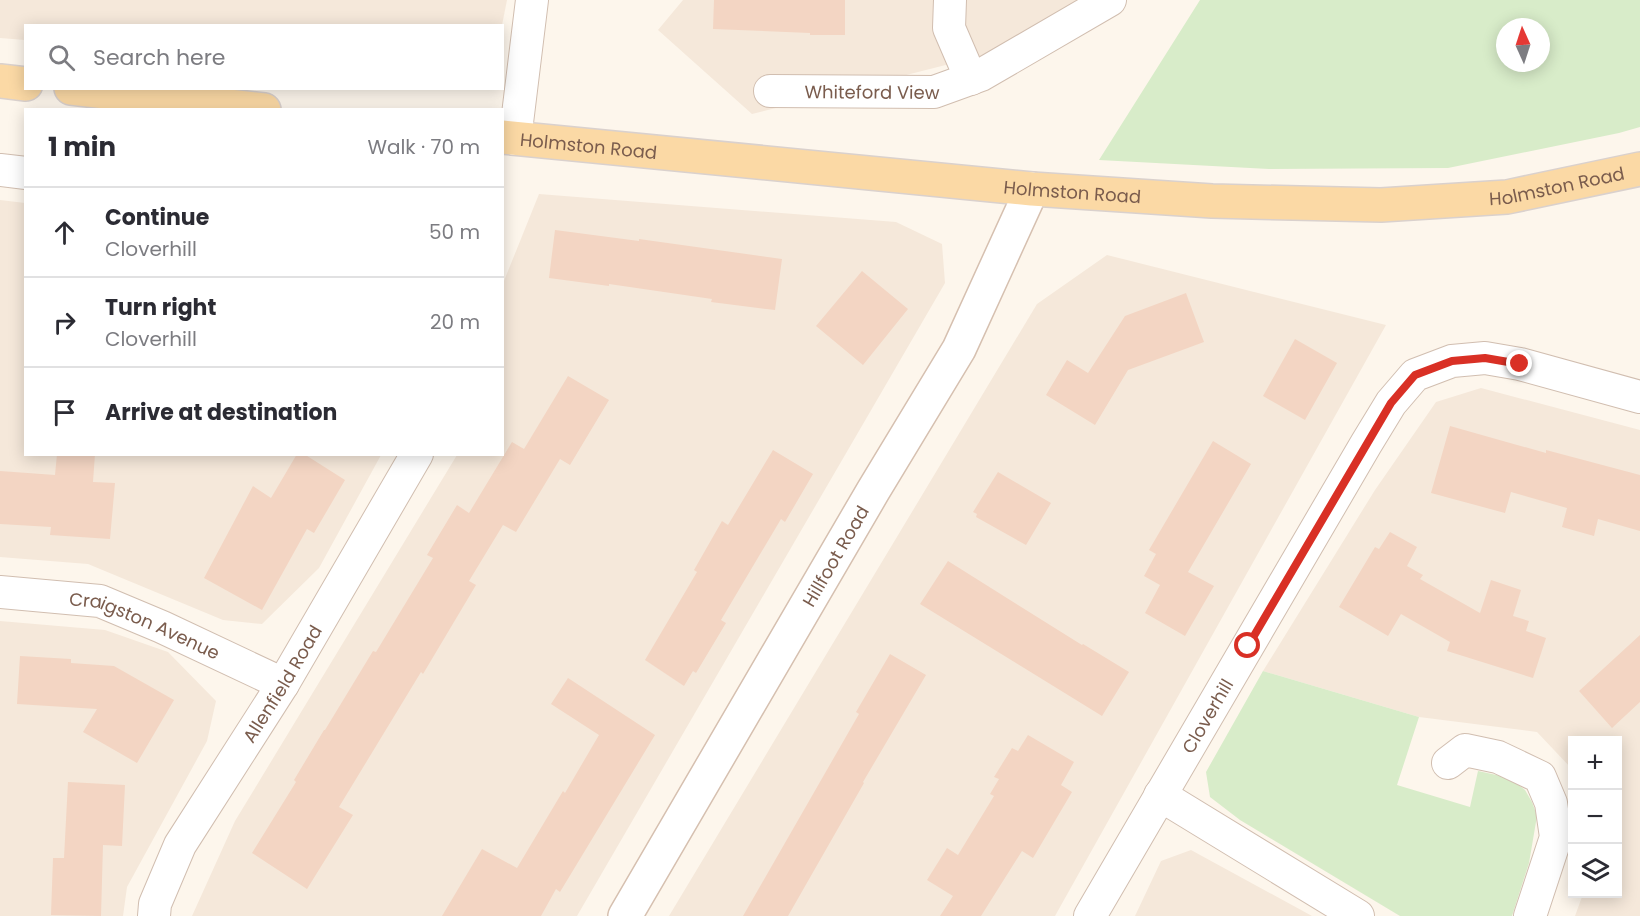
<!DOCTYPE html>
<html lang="en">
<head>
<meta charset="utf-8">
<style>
	:root { --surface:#fff; --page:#f7f7f7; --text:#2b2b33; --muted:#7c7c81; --line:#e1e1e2 }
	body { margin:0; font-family:Poppins,sans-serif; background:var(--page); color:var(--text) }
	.controls { position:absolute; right:18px; bottom:18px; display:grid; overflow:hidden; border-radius:0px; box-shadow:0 3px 15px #0003 }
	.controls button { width:54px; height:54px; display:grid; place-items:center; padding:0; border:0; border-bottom:2px solid var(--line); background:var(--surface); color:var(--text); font:30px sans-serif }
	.compass { position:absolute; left:1496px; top:18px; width:54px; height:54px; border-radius:50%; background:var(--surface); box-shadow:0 3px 15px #0003; rotate:357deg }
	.stop { position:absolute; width:18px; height:18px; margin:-14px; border:4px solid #d93025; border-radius:50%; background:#fff }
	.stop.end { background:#d93025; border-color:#fff; box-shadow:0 2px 6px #0008 }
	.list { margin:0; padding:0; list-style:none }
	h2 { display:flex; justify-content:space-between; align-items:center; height:78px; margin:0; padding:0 24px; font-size:26px }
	h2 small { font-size:20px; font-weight:400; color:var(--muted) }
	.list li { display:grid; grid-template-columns:39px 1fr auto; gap:18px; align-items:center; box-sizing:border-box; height:90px; padding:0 24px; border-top:2px solid var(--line) }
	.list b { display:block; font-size:22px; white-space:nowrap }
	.list p { margin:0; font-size:20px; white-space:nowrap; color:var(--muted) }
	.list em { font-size:20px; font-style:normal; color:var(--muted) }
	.icon { flex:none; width:33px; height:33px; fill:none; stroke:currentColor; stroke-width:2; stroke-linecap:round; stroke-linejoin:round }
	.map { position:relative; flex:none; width:1640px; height:916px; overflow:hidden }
	.search { position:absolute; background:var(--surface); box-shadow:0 3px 15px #0003; left:24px; top:24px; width:480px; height:66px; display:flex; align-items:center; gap:15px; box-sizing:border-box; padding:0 21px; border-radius:0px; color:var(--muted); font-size:22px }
	.panel { position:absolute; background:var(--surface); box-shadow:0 3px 15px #0003; left:24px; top:108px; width:480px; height:348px; border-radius:0px }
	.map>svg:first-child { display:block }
</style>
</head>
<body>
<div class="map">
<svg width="1640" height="916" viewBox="0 0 1640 916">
	<rect width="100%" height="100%" fill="#fdf6ec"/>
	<path fill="#f5e8da" d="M 0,0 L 507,0 L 502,25 L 26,26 L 25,40 L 0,38 Z
		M 683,0 L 1085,0 L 1001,51 L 752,114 L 658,30 Z
		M 539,194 L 896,222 L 942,244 L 945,283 L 577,916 L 192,916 L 235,821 L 457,455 L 502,454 L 504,281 Z
		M 0,200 L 25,203 L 26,454 L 381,455 L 319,568 L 262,624 L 223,620 L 88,564 L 0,557 Z
		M 1107,255 L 1386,325 L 1055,916 L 669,916 L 1037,304 Z
		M 1481,388 L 1640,430 L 1640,916 L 1575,916 L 1583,894 L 1618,894 L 1618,740 L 1572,740 L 1572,776 L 1571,768 L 1537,732 L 1419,717 L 1263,671 L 1375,490 L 1436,402 Z
		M 0,621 L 105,630 L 168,652 L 216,701 L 207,741 L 127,887 L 123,916 L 0,916 Z
		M 1191,850 L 1312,916 L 1135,916 L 1161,861 Z"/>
	<path fill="#d8ecc9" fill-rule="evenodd" d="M 1200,0 L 1640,0 L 1640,127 L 1619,133 L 1448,168 L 1269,169 L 1099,160 ZM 1505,27 L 1541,27 L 1541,63 L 1505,63 Z
		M 1263,671 L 1419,717 L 1397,785 L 1470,807 L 1478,771 L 1501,776 L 1516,783 L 1525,790 L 1532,802 L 1537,816 L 1529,863 L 1512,916 L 1400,916 L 1240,820 L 1210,797 L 1206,772 Z"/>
	<path fill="#f3d5c3" d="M 714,0 L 845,0 L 845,35 L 810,35 L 810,33 L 713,29 Z
		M 555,230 L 639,241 L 639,239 L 782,259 L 775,310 L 711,302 L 712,299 L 609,284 L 609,286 L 549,278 Z
		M 862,271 L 908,309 L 863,365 L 816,326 Z
		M 1186,293 L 1204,342 L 1128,370 L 1095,425 L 1046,395 L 1067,360 L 1088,373 L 1125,316 Z
		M 1295,339 L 1337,363 L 1305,420 L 1263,396 Z
		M 568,376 L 609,400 L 570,465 L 560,459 L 516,532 L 503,525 L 469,581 L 476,585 L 423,674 L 421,672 L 339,807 L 353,815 L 307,889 L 252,853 L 296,782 L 294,780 L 324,730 L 325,730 L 373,651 L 376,652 L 433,558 L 427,555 L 457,505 L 469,513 L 512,442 L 524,449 Z
		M 1450,426 L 1546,453 L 1546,450 L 1640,475 L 1640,531 L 1598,519 L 1594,536 L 1562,527 L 1567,508 L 1511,492 L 1505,513 L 1431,493 Z
		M 1213,441 L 1251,464 L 1188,572 L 1214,586 L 1185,636 L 1145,613 L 1160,585 L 1144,576 L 1156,554 L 1149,550 Z
		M 773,450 L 813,474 L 785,522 L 781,519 L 721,620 L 726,623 L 696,673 L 693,671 L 684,686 L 645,660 L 697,572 L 694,570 L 722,521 L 728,525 Z
		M 57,454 L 95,454 L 93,482 L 115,483 L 110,539 L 50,535 L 51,527 L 0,524 L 0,471 L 55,475 Z
		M 297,454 L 304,454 L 345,480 L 314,533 L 307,529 L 262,610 L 204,578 L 253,486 L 271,498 Z
		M 998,472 L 1051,503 L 1026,545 L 976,517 L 977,514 L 973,512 Z
		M 1390,532 L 1417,547 L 1407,566 L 1423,575 L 1420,579 L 1480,613 L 1491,580 L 1521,590 L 1513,616 L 1529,621 L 1526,631 L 1546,638 L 1533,678 L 1447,651 L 1450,642 L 1401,614 L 1388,636 L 1339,607 L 1375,547 L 1379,549 Z
		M 948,561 L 1082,645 L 1083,644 L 1129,672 L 1102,716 L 920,604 Z
		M 1640,635 L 1640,702 L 1612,728 L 1579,691 Z
		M 890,654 L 926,675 L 863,782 L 864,783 L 788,916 L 743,916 L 859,714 L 856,712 Z
		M 20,656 L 71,659 L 71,663 L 114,666 L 174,700 L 137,763 L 83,732 L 97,709 L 17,704 Z
		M 568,678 L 655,735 L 560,892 L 556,889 L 541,916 L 442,916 L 482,849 L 517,868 L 563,791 L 565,793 L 599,735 L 551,704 Z
		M 1028,735 L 1074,762 L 1061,785 L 1072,792 L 1033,858 L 1022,851 L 981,916 L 940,916 L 953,896 L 927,880 L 947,848 L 958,855 L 994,796 L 990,794 L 999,779 L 994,777 L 1012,748 L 1018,751 Z
		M 68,782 L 125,785 L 122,846 L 103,845 L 101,916 L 51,915 L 53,858 L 64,858 Z"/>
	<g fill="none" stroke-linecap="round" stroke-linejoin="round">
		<defs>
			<g id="street">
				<path d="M 950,0 L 949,28 L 971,79"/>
				<path id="s1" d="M 770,91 L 934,92 L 981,75 L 1110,0"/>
				<path d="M 515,139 L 532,0"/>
				<path d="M 0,170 L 26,173"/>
				<path id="s2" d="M 0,592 L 100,601 L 162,627 L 283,684"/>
				<path d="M 1448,763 L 1465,750 L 1498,757 L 1540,777 L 1551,803 L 1556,837 L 1530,916"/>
				<path d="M 1160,795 L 1358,916"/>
				<path id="s3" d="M 154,916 L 155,904 L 180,845 L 283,684 L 417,454"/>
				<path id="s4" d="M 1090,916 L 1366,444 L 1391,403 L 1415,375 L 1452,361 L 1485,358 L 1520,364 L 1640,397"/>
			</g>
			<g id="secondary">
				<path id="s5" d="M 625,916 L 873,491 L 959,349 L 1032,189"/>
			</g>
			<g id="primary">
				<path d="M 0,81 L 26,84"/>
				<path d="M 71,88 L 264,110"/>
				<path id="s6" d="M 502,137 L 1032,189 L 1212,201 L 1381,205 L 1507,197 L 1640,169"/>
			</g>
		</defs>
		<use href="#street" stroke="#d1beb0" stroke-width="34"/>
		<use href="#secondary" stroke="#d6c0b0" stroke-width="36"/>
		<use href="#primary" stroke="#dad1cd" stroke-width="36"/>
		<use href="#street" stroke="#fff" stroke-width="32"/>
		<use href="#secondary" stroke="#fff" stroke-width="33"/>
		<use href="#primary" stroke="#fbd9a5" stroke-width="33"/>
	</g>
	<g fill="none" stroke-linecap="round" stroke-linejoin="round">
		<path stroke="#d93025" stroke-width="8" d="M 1248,646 L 1391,403 L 1415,375 L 1452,361 L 1485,358 L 1520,364"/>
	</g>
	<g text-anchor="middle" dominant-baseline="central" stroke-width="5" stroke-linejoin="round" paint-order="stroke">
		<g font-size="18" fill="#7a5c4d" stroke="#fffaf3">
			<text stroke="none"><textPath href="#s1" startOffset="102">Whiteford View</textPath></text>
			<text stroke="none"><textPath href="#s6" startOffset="87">Holmston Road</textPath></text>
			<text stroke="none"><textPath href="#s6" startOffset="1059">Holmston Road</textPath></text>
			<text stroke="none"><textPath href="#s6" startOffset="573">Holmston Road</textPath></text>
			<text stroke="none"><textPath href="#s5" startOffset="417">Hillfoot Road</textPath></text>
			<text stroke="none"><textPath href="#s2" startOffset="150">Craigston Avenue</textPath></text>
			<text stroke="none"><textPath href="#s3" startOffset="267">Allenfield Road</textPath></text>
			<text stroke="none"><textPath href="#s4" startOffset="232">Cloverhill</textPath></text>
		</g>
	</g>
</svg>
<div class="controls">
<button>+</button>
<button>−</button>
<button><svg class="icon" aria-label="layers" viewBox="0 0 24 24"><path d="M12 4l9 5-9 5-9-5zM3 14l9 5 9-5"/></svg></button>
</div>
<svg class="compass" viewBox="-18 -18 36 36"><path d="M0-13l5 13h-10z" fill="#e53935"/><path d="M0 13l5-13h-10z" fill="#7c7c81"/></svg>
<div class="stop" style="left:1248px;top:646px"></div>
<div class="stop end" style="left:1520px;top:364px"></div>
<div class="search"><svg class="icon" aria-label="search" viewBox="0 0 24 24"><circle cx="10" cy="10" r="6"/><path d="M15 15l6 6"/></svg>Search here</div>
<section class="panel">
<h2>1 min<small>Walk · 70 m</small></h2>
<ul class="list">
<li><svg class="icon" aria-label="ahead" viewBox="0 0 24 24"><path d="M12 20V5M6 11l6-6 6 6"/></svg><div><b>Continue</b><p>Cloverhill</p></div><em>50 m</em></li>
<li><svg class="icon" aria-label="right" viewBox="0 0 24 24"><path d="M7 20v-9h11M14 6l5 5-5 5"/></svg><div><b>Turn right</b><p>Cloverhill</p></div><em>20 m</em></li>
<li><svg class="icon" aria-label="arrive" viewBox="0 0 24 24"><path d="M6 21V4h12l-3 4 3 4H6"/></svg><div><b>Arrive at destination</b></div></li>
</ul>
</section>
</div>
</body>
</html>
